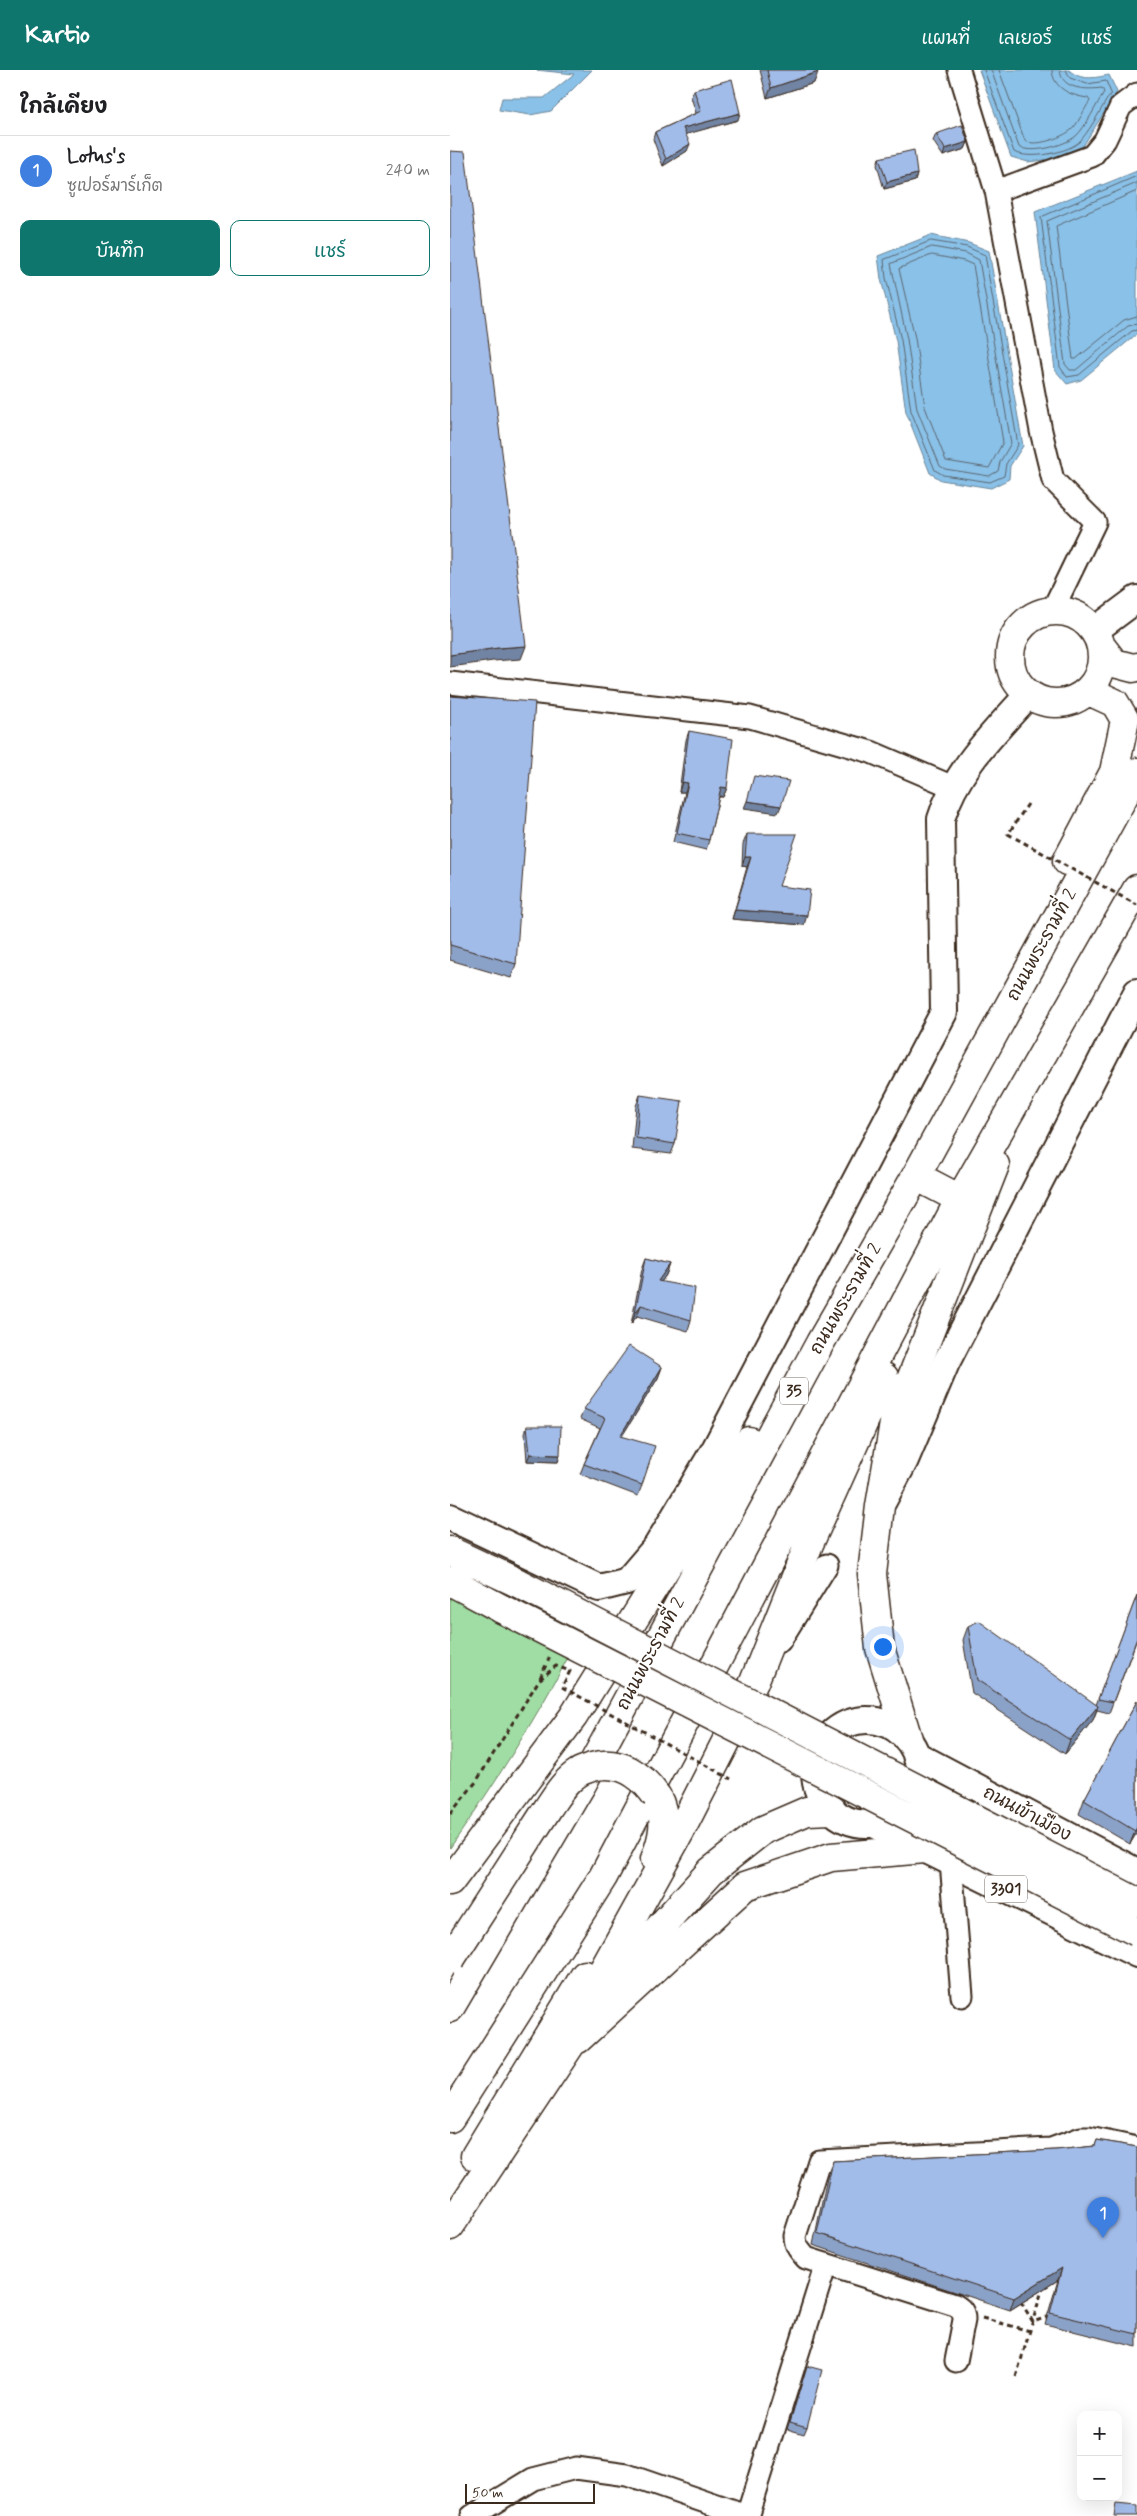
<!DOCTYPE html>
<html lang="th">
<head>
<meta charset="utf-8">
<style>
	:root { --surface:#fff; --page:#f2f2f2; --text:#202124; --muted:#757577; --line:#e0e0e0; --accent:#0f766e }
	body { margin:0; font-family:Mynerve,"Playpen Sans Thai",sans-serif; background:var(--page); color:var(--text) }
	.controls { position:absolute; right:15px; bottom:15px; display:grid; overflow:hidden; border-radius:10px; box-shadow:0 5px 20px #0002 }
	.controls button { width:45px; height:45px; display:grid; place-items:center; padding:0; border:0; border-bottom:1px solid var(--line); background:var(--surface); color:var(--text); font:25px sans-serif }
	.scale { position:absolute; left:15px; bottom:12px; width:130px; box-sizing:border-box; padding-left:5px; border:2px solid #3b2a1e; border-top:0; font-size:14px; line-height:18px; white-space:nowrap; color:#3b2a1e; -webkit-text-stroke:4px #fff; paint-order:stroke }
	.you { position:absolute; left:432px; top:1576px; width:18px; height:18px; margin:-12px; border:4px solid #fff; border-radius:50%; background:#1a73e8; box-shadow:0 0 0 8px #1a73e833 }
	.badge { display:grid; place-items:center; width:32px; height:32px; border-radius:50%; background:var(--accent); color:#fff; font-size:16px; font-weight:700 }
	.pin { position:absolute; translate:-50% -41px; filter:drop-shadow(0 1px 2px #0008) }
	.pin::after { content:''; position:absolute; top:26px; width:18px; height:15px; background:inherit; clip-path:polygon(0 0,100% 0,50% 100%) }
	.list { margin:0; padding:0; list-style:none }
	h2 { display:flex; justify-content:space-between; align-items:center; height:65px; margin:0; padding:0 20px; font-size:21px }
	h2 small { font-size:16px; font-weight:400; color:var(--muted) }
	.list li { display:grid; grid-template-columns:32px 1fr auto; gap:15px; align-items:center; box-sizing:border-box; height:70px; padding:0 20px; border-top:1px solid var(--line) }
	.list b { display:block; font-size:19px; white-space:nowrap }
	.list p { margin:0; font-size:16px; white-space:nowrap; color:var(--muted) }
	.list em { font-size:16px; font-style:normal; color:var(--muted) }
	.actions { display:flex; gap:10px; padding:15px 20px }
	.actions a { flex:1; padding:11px 0; border:1px solid var(--accent); border-radius:10px; text-align:center; font-size:18px; color:var(--accent) }
	.actions .main { background:var(--accent); color:#fff }
	.map { position:relative; flex:none; width:687px; height:2446px; overflow:hidden }
	header { display:flex; align-items:center; gap:30px; box-sizing:border-box; height:70px; padding:0 25px; background:var(--accent); color:#fff }
	header strong { font-size:24px }
	nav { display:flex; gap:28px; margin-inline-start:auto; font-size:18px }
	main { display:flex }
	aside { flex:1; background:var(--surface) }
	.map>svg:first-child { display:block }
</style>
</head>
<body>
<header>
<strong>Kartio</strong>
<nav><a>แผนที่</a><a>เลเยอร์</a><a>แชร์</a></nav>
</header>
<main>
<aside>
<h2>ใกล้เคียง<small></small></h2>
<ul class="list">
<li><span class="badge" style="background:#3f7fe0">1</span><div><b>Lotus's</b><p>ซูเปอร์มาร์เก็ต</p></div><em>240 m</em></li>
</ul>
<div class="actions"><a class="main">บันทึก</a><a>แชร์</a></div>
</aside>
<div class="map">
<svg width="687" height="2446" viewBox="0 0 687 2446">
	<rect width="100%" height="100%" fill="#fff"/>
	<filter id="ink" filterUnits="userSpaceOnUse"><feTurbulence type="fractalNoise" baseFrequency=".02" numOctaves="2"/><feDisplacementMap in="SourceGraphic" scale="10" xChannelSelector="R" yChannelSelector="G"/><feConvolveMatrix kernelMatrix="1 2 1 2 8 2 1 2 1" color-interpolation-filters="sRGB"/></filter>
	<g filter="url(#ink)">
		<path fill="#a0dda4" stroke="#6e8461" d="M 0,1519 L 121,1582 C 84,1652 45,1713 0,1778 Z"/>
		<path fill="#8ac1e8" stroke="#6a8597" d="M 86,0 L 142,0 L 101,41 L 80,45 L 49,40 L 52,28 L 94,28 L 124,4 Z
			M 529,0 L 619,0 C 631,11 644,8 659,5 L 667,22 L 633,76 L 602,89 L 578,92 L 561,87 Z
			M 687,101 L 687,264 L 631,310 L 617,314 L 605,300 L 585,142 Z
			M 481,165 L 519,173 L 539,181 L 573,376 L 560,396 L 559,409 L 541,418 L 491,410 L 480,403 L 456,342 L 446,271 L 431,209 L 428,186 Z"/>
		<g fill="none" stroke-linecap="round" stroke-linejoin="round">
			<path stroke="#5b666f" stroke-width="1" d="M 534,0 L 564,82 C 579,90 620,83 631,70 C 643,56 651,38 661,23 L 656,11 L 637,14 L 620,8 L 616,0
				M 541,0 L 569,77 C 582,84 614,76 626,66 C 635,58 647,34 654,22 L 652,18 C 637,20 611,20 610,0
				M 549,0 L 575,71 C 586,77 610,68 620,61 C 628,55 634,39 640,31 L 638,28 C 622,26 603,19 602,0
				M 687,106 L 591,147 L 610,297 L 617,307 L 629,305 L 682,261 L 687,260
				M 687,113 L 597,151 L 615,294 L 620,300 L 626,300 L 678,256 L 687,254
				M 687,121 L 606,156 L 623,289 L 626,289 L 674,250 L 687,246
				M 481,171 L 517,177 L 535,185 L 568,375 L 556,394 L 554,406 L 540,412 L 493,405 L 485,400 L 461,341 L 451,270 L 436,208 L 434,190 Z
				M 482,177 L 516,183 L 529,190 L 561,373 L 550,392 L 548,401 L 539,406 L 495,399 L 490,396 L 467,339 L 457,269 L 441,194 Z
				M 482,185 L 514,191 L 523,195 L 553,372 L 539,398 L 496,391 L 475,337 L 465,268 L 449,199 Z"/>
			<defs>
				<path id="minor" d="M 509,0 L 546,121 L 591,361 L 603,410 L 645,452 L 602,541
					M 546,121 L 642,86 L 655,70 L 671,36 L 687,24
					M 0,613 L 300,647 L 421,682 L 503,717
					M 330,1571 L 377,1495
					M 501,1792 L 512,1926
					M 506,2291 L 514,2250 C 514,2242 512,2239 505,2235 L 356,2188 C 350,2181 345,2176 345,2166 L 369,2091 L 601,2079 L 631,2068 L 639,2068 L 687,2078
					M 22,2446 L 83,2409 L 126,2398 L 177,2405 L 296,2446
					M 297,2446 L 376,2194"/>
				<path id="major" d="M 644,561 L 687,529
					M 433,1431 L 455,1390 L 496,1293 L 687,922
					M 0,1447 L 149,1518 L 177,1511 L 207,1476 L 265,1379 L 494,942 L 491,749 C 506,699 544,663 578,625
					M365 1702a52 52 0 1 1 104 0a52 52 0 1 1-104 0Z
					M 466,1685 L 687,1802
					M 424,1754 L 687,1884"/>
				<path id="highway" d="M560 587a46 46 0 1 1 92 0a46 46 0 1 1-92 0Z
					M 651,576 L 664,593 L 683,598 L 687,597
					M 617,791 L 664,702 L 675,650 L 665,633 L 639,621
					M 466,1106 L 510,1129 L 503,1146
					M 0,1481 L 68,1513
					M 0,1511 L 52,1539
					M 458,1669 L 430,1578 L 422,1504 L 430,1436 L 444,1353 L 545,1095
					M 205,1789 C 213,1769 218,1748 207,1727
					M 0,1812 L 123,1647 L 217,1496 L 299,1371
					M 159,1918 L 172,1899 L 261,1801 L 313,1760 L 357,1741 L 382,1740
					M 0,1938 L 132,1714 L 370,1273 L 466,1106 L 687,702
					M 128,1969 L 295,1816 L 381,1787 L 475,1779
					M 119,1977 L 150,1906 L 231,1760 L 282,1660 L 304,1612 L 359,1474 L 434,1307
					M 0,2048 L 153,1807 L 510,1129 L 687,819
					M 25,2086 L 135,1905
					M 0,2156 L 129,1962"/>
			</defs>
			<use href="#minor" stroke="#3b2a1e" stroke-width="25"/>
			<use href="#major" stroke="#3b2a1e" stroke-width="30"/>
			<use href="#highway" stroke="#3b2a1e" stroke-width="31"/>
			<path stroke="#3b2a1e" stroke-width="3" stroke-dasharray="5 4" stroke-linecap="butt" d="M 90,1608 L 100,1586
				M 0,1744 L 26,1712 L 89,1610 L 106,1596 L 120,1601 L 112,1617
				M 571,2232 L 583,2252 L 597,2247
				M 532,2248 L 580,2261
				M 566,2307 L 593,2217"/>
			<use href="#minor" stroke="#fff" stroke-width="21"/>
			<use href="#major" stroke="#fff" stroke-width="26"/>
			<use href="#highway" stroke="#fff" stroke-width="28"/>
			<defs>
				<path id="highway-bridge" d="M 68,1513 L 687,1832
					M 52,1539 L 687,1862
					M 0,1890 L 98,1738 C 106,1726 115,1711 128,1703 C 131,1700 138,1699 142,1697 C 170,1689 192,1705 207,1727"/>
			</defs>
			<use href="#highway-bridge" stroke="#3b2a1e" stroke-width="31" stroke-linecap="butt"/>
			<path stroke="#3b2a1e" stroke-width="3" stroke-dasharray="5 4" stroke-linecap="butt" d="M 578,734 L 558,764 L 687,835
				M 112,1617 L 281,1709"/>
			<use href="#highway-bridge" stroke="#fff" stroke-width="28"/>
		</g>
		<path fill="#8ba2c8" stroke="#3b2a1e" d="M 310,0 L 367,0 L 364,13 L 317,28 Z
			M 244,20 L 288,50 L 235,64 L 237,81 L 213,96 L 203,69 L 205,62 L 246,43 L 241,27 Z
			M 486,64 L 518,72 L 515,79 L 493,86 L 483,71 Z
			M 429,88 L 467,104 L 465,111 L 434,119 L 427,95 Z
			M 0,626 L 66,894 L 61,908 L 0,890 Z
			M 239,661 L 277,718 L 273,727 L 269,727 L 259,770 L 256,780 L 223,772 L 235,722 L 229,722 L 236,670 Z
			M 297,764 L 329,816 L 354,855 L 282,849 L 297,797 L 292,796 L 293,774 Z
			M 190,1025 L 225,1074 L 221,1084 L 182,1079 L 186,1036 Z
			M 196,1188 L 220,1194 L 216,1205 L 211,1212 L 241,1250 L 238,1261 L 187,1246 L 181,1254 L 192,1199 Z
			M 212,1297 L 208,1308 L 172,1366 L 192,1415 L 188,1426 L 130,1404 L 134,1394 L 150,1358 L 130,1349 L 134,1339 Z
			M 77,1356 L 110,1385 L 108,1392 L 77,1391 L 75,1364 Z
			M 687,1525 L 687,1569 L 659,1643 L 647,1640 L 643,1650 L 615,1684 L 522,1623 L 513,1570 L 518,1556 L 646,1635 Z
			M 687,1631 L 687,1762 L 680,1774 L 629,1744 L 634,1730 Z
			M 647,2070 L 687,2077 L 687,2277 L 595,2254 L 608,2210 L 560,2240 L 363,2175 L 378,2103 L 383,2091 L 606,2080 L 645,2076 Z
			M 355,2303 L 357,2357 L 354,2364 L 337,2359 Z"/>
		<path fill="#7184a3" stroke="#3b2a1e" d="M 368,2 L 364,13 L 317,28 L 321,18 Z
			M 290,43 L 288,50 L 230,66 L 233,58 Z
			M 518,72 L 515,79 L 493,86 L 495,79 Z
			M 240,74 L 237,81 L 213,96 L 216,89 Z
			M 467,104 L 465,111 L 434,119 L 437,112 Z
			M 76,576 L 71,589 L 43,591 L 0,597 L 0,585 L 48,578 Z
			M 232,712 L 238,713 L 235,722 L 229,722 Z
			M 271,717 L 277,718 L 273,727 L 267,726 Z
			M 297,731 L 331,736 L 328,743 L 294,738 Z
			M 295,787 L 301,787 L 297,797 L 292,796 Z
			M 285,840 L 357,845 L 354,855 L 282,849 Z
			M 220,1194 L 216,1205 L 204,1222 L 208,1211 Z
			M 191,1235 L 187,1246 L 181,1254 L 185,1243 Z
			M 212,1297 L 208,1308 L 166,1376 L 170,1366 Z
			M 80,1384 L 110,1385 L 108,1392 L 77,1391 Z
			M 648,1636 L 643,1650 L 615,1684 L 620,1670 Z
			M 687,1757 L 687,1762 L 680,1774 L 685,1761 Z
			M 612,2198 L 608,2210 L 560,2240 L 564,2228 Z"/>
		<path fill="#a2bce9" stroke="#3b2a1e" d="M 317,0 L 367,0 L 368,2 L 321,18 Z
			M 282,9 L 290,43 L 233,58 L 240,74 L 216,89 L 205,62 L 251,41 L 244,20 Z
			M 512,55 L 518,72 L 495,79 L 486,64 Z
			M 464,80 L 467,104 L 437,112 L 429,88 Z
			M 0,81 L 15,82 L 76,576 L 48,578 L 0,585 Z
			M 0,626 L 85,632 L 66,894 L 0,875 Z
			M 239,661 L 283,669 L 277,718 L 271,717 L 259,770 L 227,763 L 238,713 L 232,712 Z
			M 304,706 L 339,711 L 331,736 L 297,731 Z
			M 297,764 L 347,764 L 329,816 L 360,820 L 357,845 L 285,840 L 301,787 L 295,787 Z
			M 190,1025 L 232,1031 L 225,1074 L 186,1068 Z
			M 196,1188 L 220,1194 L 208,1211 L 245,1218 L 241,1250 L 191,1235 L 185,1243 Z
			M 179,1276 L 212,1297 L 170,1366 L 205,1376 L 192,1415 L 134,1394 L 155,1348 L 134,1339 Z
			M 77,1356 L 111,1356 L 110,1385 L 80,1384 Z
			M 687,1525 L 687,1568 L 663,1632 L 648,1629 Z
			M 529,1551 L 648,1636 L 620,1670 L 527,1610 L 518,1556 Z
			M 687,1631 L 687,1757 L 685,1761 L 634,1730 Z
			M 647,2070 L 687,2077 L 687,2264 L 600,2243 L 612,2198 L 564,2228 L 367,2163 L 383,2091 L 606,2080 L 645,2076 Z
			M 357,2296 L 372,2300 L 357,2357 L 340,2352 Z
			M 666,2434 L 687,2436 L 687,2446 L 664,2446 Z"/>
	</g>
	<g text-anchor="middle" dominant-baseline="central" stroke-width="4.5" stroke-linejoin="round" paint-order="stroke">
		<g fill="#fff" stroke="#766a62" stroke-width="1">
			<rect x="330" y="1307.5" width="28" height="27" rx="4"/>
			<rect x="535" y="1805.5" width="42" height="27" rx="4"/>
		</g>
		<g font-size="16" font-weight="bold" fill="#3b2a1e">
			<text x="344" y="1321">35</text>
			<text x="556" y="1819">3301</text>
		</g>
		<g font-size="18" fill="#3b2a1e" stroke="#fff">
			<text transform="translate(592 875) rotate(-61)">ถนนพระรามที่ 2</text>
			<text transform="translate(396 1229) rotate(-60)">ถนนพระรามที่ 2</text>
			<text transform="translate(201 1584) rotate(-62)">ถนนพระรามที่ 2</text>
			<text transform="translate(577 1744) rotate(28)">ถนนเข้าเมือง</text>
		</g>
	</g>
</svg>
<div class="controls">
<button>+</button>
<button>−</button>
</div>
<div class="scale">50 m</div>
<div class="you"></div>
<div class="pin badge" style="left:653px;top:2168px;background:#3f7fe0">1</div>
</div>
</main>
</body>
</html>
